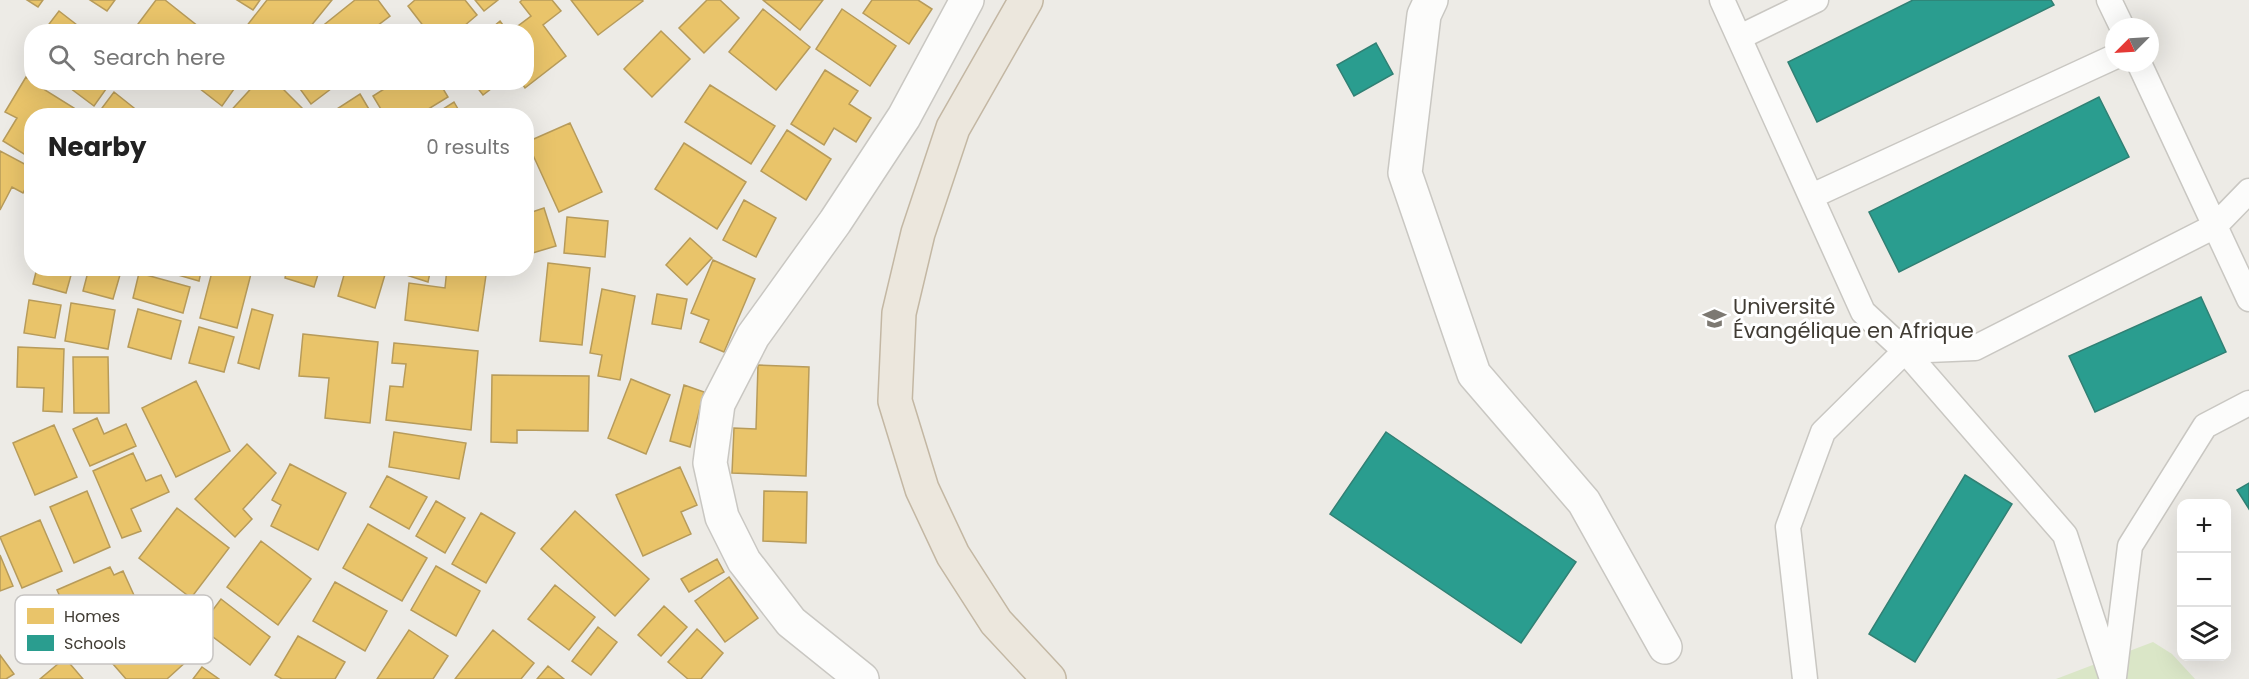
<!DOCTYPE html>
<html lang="en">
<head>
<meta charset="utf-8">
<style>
	:root { --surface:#fff; --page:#f2f2f2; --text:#222; --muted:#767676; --line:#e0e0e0 }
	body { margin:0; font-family:Poppins,sans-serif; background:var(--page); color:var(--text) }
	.controls { position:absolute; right:18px; bottom:18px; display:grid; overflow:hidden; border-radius:12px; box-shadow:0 6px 24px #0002 }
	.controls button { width:54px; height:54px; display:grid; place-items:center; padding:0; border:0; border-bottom:2px solid var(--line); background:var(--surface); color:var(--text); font:30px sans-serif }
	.compass { position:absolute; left:2105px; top:18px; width:54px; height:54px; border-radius:50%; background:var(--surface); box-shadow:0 6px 24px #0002; rotate:246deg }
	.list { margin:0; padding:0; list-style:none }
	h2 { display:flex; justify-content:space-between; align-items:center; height:78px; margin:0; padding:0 24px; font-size:26px }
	h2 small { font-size:20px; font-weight:400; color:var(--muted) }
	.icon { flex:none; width:33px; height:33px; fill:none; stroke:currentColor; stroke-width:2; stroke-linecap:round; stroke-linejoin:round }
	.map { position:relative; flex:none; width:2249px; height:679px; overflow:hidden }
	.search { position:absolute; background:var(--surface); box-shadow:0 6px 24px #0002; left:24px; top:24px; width:510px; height:66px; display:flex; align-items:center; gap:15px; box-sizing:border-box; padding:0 21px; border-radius:24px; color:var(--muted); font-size:22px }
	.panel { position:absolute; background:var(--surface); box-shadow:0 6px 24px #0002; left:24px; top:108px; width:510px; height:168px; border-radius:24px }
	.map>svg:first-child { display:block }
</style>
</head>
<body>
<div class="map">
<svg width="2249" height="679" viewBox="0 0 2249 679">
	<rect width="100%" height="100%" fill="#edebe6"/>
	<path fill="#dae6c7" d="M 2153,642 L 2172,654 L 2195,679 L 2056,679 Z"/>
	<path fill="#e9c46a" stroke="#b79b5a" stroke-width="1.5" d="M 27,0 L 43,0 L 38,7 Z
		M 90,0 L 115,0 L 107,11 Z
		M 156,0 L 165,0 L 199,27 L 196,32 L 132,32 Z
		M 237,0 L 260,0 L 253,10 Z
		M 267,0 L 332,0 L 306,32 L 242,32 Z
		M 355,0 L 378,0 L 390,16 L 369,32 L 315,32 Z
		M 415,0 L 465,0 L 477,15 L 457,32 L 428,32 L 408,6 Z
		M 475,0 L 498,0 L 484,11 Z
		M 522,0 L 552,0 L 561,11 L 543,25 L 566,56 L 525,88 L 521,82 L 526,82 L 526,32 L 510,32 L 531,16 L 520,2 Z
		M 571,0 L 642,0 L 643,1 L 598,35 Z
		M 707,0 L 720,0 L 739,18 L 704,53 L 679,28 Z
		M 763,0 L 823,0 L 800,30 Z
		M 872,0 L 918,0 L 932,9 L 909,44 L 863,13 Z
		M 763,9 L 810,47 L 776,90 L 729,52 Z
		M 842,9 L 896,46 L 870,86 L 816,49 Z
		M 59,11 L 86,32 L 43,32 Z
		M 500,21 L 508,32 L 487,32 Z
		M 211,25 L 219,32 L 206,32 Z
		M 661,31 L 690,59 L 652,97 L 624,69 Z
		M 32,47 L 32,59 L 26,55 Z
		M 825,70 L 858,91 L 849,104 L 871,118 L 856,142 L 834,128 L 824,145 L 791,124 Z
		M 26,77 L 32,82 L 74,108 L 70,116 L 32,116 L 32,159 L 3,141 L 17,118 L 5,112 Z
		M 62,82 L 111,82 L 94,106 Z
		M 202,82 L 239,82 L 222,106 L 199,88 Z
		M 257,82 L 276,82 L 303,109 L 296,116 L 226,116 Z
		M 295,82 L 340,82 L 311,104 Z
		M 395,82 L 439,82 L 448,97 L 417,116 L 385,116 L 373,96 Z
		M 473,82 L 500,82 L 483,95 Z
		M 710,85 L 775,126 L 751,164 L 685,122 Z
		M 114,92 L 144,116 L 96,116 Z
		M 360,94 L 373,116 L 326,116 Z
		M 454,102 L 462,116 L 432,116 Z
		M 570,123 L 602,192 L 559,212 L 527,142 Z
		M 787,130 L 831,159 L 806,200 L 761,171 Z
		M 684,143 L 746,182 L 717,229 L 655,189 Z
		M 0,151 L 32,168 L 32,175 L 23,193 L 12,187 L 0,210 Z
		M 744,200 L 776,218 L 756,257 L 723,240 Z
		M 544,208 L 556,246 L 526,255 L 526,214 Z
		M 567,217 L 608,221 L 605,257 L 564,253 Z
		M 690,238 L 712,258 L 687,285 L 666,265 Z
		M 713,260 L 755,279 L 724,352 L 700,342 L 709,320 L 691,313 Z
		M 548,263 L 590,268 L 582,345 L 540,341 Z
		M 37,268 L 73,268 L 66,293 L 33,284 Z
		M 89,268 L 122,268 L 113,299 L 83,291 Z
		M 164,268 L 202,268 L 199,281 L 164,271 Z
		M 213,268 L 252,270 L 237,328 L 200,318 Z
		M 287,268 L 320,268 L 314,287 L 285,278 Z
		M 346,268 L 387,268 L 375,308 L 338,296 Z
		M 398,268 L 431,268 L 428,282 L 397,272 Z
		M 447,268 L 487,268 L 478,331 L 405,320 L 409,283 L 445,288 Z
		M 139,273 L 190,287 L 183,313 L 133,298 Z
		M 602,289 L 635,296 L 620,380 L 598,376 L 602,355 L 590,353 Z
		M 657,294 L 687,299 L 681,329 L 652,324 Z
		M 29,300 L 61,305 L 55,338 L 24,333 Z
		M 71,303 L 115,310 L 108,349 L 65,341 Z
		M 138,309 L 181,321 L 171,359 L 128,347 Z
		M 252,309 L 273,315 L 259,369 L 238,363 Z
		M 199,327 L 234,337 L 224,372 L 189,363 Z
		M 303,334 L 378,342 L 370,423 L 325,418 L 329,378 L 299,376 Z
		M 394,343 L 478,351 L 471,430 L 386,420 L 390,386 L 403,387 L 406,364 L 392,363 Z
		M 18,347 L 64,349 L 62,412 L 43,411 L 44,388 L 17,387 Z
		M 73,357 L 108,357 L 109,413 L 74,413 Z
		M 758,365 L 809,367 L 806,476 L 732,473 L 734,428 L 756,429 Z
		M 492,375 L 589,376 L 588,431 L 517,430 L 517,443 L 491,442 Z
		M 631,379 L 670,395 L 646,454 L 608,438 Z
		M 196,381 L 230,451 L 176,477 L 142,408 Z
		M 684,385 L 704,392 L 690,447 L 670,441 Z
		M 97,418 L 104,434 L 126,424 L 136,446 L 90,466 L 73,429 Z
		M 54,425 L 77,477 L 35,495 L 13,443 Z
		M 394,432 L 466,443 L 459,479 L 389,467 Z
		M 247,444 L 276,473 L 243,509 L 252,519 L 235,537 L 195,499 Z
		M 133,453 L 146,481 L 161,475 L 169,492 L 131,509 L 141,531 L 122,538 L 93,471 Z
		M 290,464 L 346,493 L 318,550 L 271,526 L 281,505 L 272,500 Z
		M 680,467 L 697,505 L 681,512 L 691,534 L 643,556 L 616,495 Z
		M 387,476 L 427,497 L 409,529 L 370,507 Z
		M 87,491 L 110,547 L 74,563 L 50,507 Z
		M 764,491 L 807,492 L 806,543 L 763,541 Z
		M 436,501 L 465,518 L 445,553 L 416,536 Z
		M 177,508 L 229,548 L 191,598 L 139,558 Z
		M 575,511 L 649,579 L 615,616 L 541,549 Z
		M 481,513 L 515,533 L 486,583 L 452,564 Z
		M 40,520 L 62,571 L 22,588 L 0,537 Z
		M 368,524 L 427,558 L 402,601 L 343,568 Z
		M 261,541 L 311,579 L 278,625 L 227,587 Z
		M 0,555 L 13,586 L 0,591 Z
		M 717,559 L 724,572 L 689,592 L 681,579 Z
		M 436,566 L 480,591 L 456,636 L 411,610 Z
		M 110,567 L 114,575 L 123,571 L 143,615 L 97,635 L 82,600 L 65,608 L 57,590 Z
		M 729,577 L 758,618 L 725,642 L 695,601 Z
		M 335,582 L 387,611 L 365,651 L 313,621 Z
		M 555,585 L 595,617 L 569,650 L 528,619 Z
		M 221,599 L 270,637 L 250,665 L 200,627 Z
		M 664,606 L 687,627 L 661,656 L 638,635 Z
		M 158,625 L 188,660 L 167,679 L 126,679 L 113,664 Z
		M 598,627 L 617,642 L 591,675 L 572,661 Z
		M 697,629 L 723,653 L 701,679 L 688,679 L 668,662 Z
		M 409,630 L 448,656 L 433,679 L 377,679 Z
		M 493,630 L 534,663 L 521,679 L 455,679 Z
		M 298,636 L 345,662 L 335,679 L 282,679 L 275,675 Z
		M 0,655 L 14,674 L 6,679 L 0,679 Z
		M 65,658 L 83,679 L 40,679 Z
		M 548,666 L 564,679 L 537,679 Z
		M 202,667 L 219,679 L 193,679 Z"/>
	<path fill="#2a9d8f" stroke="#318074" stroke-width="1.5" d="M 1913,0 L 2051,0 L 2054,5 L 1817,122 L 1788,62 Z
		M 1376,43 L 1393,74 L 1354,96 L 1337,65 Z
		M 2099,97 L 2129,157 L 1899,272 L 1869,212 Z
		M 2201,297 L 2226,352 L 2095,412 L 2069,356 Z
		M 1386,432 L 1576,562 L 1521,643 L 1330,514 Z
		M 1965,475 L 2012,504 L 1915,662 L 1869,634 Z
		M 2249,483 L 2249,509 L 2237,490 Z"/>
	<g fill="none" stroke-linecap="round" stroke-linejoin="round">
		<defs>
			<path id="service" d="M 1722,0 L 1863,312 L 1905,351 L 2065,535 L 2112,679
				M 2109,0 L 2122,27
				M 1740,37 L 1816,0
				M 2139,63 L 2249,299
				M 1812,196 L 2114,57
				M 2114,677 L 2130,546 L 2205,426 L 2249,403
				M 1805,679 L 1788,527 L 1823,432 L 1905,351 L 1975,348 L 2215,226 L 2249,191"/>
			<path id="minor" d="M 1431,0 L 1424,15 L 1405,173 L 1474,374 L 1584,502 L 1665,647
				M 862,679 L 791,622 L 744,561 L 722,517 L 710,463 L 718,404 L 753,336 L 835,222 L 904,117 L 967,0"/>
			<path id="trunk" d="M 1026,0 L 953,128 L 918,233 L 899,313 L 895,401 L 922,489 L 953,555 L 996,622 L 1049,679"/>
		</defs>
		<use href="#service" stroke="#c9c7c2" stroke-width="27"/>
		<use href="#minor" stroke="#c9c7c2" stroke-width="36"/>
		<use href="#trunk" stroke="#c3b7a3" stroke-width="36"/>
		<use href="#service" stroke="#fcfcfb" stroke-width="24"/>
		<use href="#minor" stroke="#fcfcfb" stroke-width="33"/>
		<use href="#trunk" stroke="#ece7dd" stroke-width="33"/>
	</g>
	<defs>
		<symbol id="university-bare" viewBox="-9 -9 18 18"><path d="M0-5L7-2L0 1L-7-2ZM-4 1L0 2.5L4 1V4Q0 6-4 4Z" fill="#7d7972" stroke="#fff" stroke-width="2.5" paint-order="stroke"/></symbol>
	</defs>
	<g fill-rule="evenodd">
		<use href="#university-bare" x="1698" y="302" width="33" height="33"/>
	</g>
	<g text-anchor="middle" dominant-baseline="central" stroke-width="6" stroke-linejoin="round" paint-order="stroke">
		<g font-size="21" fill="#413c34" stroke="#fff" text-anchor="start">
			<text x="1733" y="306">Université<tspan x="1733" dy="24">Évangélique en Afrique</tspan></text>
		</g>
	</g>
	<rect x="15" y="595" width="198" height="69" rx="9" fill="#fff" stroke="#c6c4c2" stroke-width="1.5"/>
	<rect x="27" y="608" width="27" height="16" fill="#e9c46a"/>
	<rect x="27" y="635" width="27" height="16" fill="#2a9d8f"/>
	<g font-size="16" fill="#413c34">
		<text x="64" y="622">Homes</text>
		<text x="64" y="649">Schools</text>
	</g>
</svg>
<div class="controls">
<button>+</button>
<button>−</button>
<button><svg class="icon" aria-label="layers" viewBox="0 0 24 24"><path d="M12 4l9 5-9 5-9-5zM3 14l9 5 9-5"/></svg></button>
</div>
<svg class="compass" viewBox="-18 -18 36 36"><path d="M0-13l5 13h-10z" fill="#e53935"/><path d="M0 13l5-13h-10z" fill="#767676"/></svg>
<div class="search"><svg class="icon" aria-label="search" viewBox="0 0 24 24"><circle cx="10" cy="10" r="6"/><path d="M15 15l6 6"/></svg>Search here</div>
<section class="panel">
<h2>Nearby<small>0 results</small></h2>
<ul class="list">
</ul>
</section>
</div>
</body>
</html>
